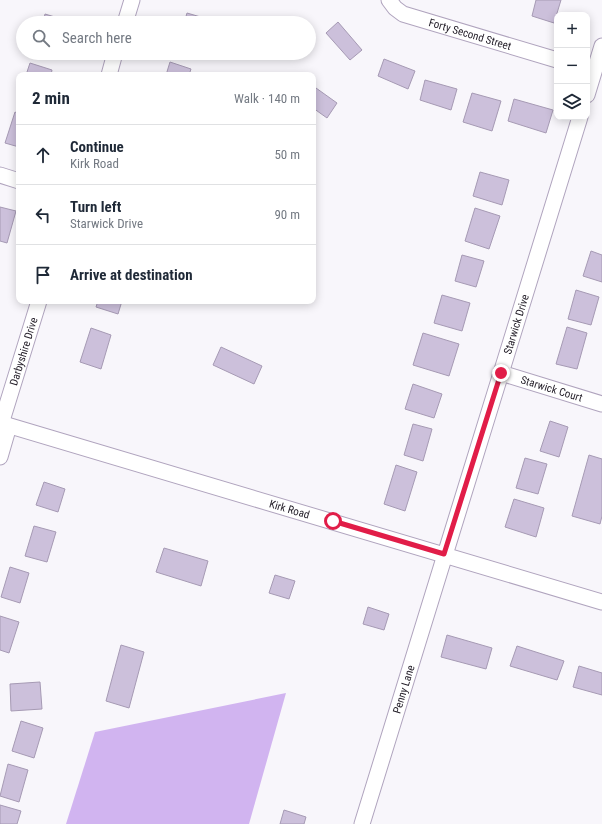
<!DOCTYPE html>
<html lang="en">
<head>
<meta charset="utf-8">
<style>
	:root { --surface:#fff; --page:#f6f6f7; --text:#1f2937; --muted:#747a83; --line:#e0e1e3 }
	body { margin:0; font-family:"Roboto Condensed",sans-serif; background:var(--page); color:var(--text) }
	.controls { position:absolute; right:12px; top:12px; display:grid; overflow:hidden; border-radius:8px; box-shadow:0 2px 10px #0003 }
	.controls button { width:36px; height:36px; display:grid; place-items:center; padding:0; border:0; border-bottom:1px solid var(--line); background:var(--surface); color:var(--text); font:20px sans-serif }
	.stop { position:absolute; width:12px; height:12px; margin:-9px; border:3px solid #e11d48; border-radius:50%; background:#fff }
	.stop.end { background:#e11d48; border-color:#fff; box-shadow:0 1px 4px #0008 }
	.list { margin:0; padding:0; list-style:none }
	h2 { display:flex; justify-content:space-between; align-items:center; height:52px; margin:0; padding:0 16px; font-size:17px }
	h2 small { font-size:13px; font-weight:400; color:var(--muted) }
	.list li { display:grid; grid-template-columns:26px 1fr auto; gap:12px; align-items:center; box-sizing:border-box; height:60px; padding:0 16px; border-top:1px solid var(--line) }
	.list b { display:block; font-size:15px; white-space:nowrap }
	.list p { margin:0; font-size:13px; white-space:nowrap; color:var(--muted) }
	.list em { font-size:13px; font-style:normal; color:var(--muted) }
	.icon { flex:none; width:22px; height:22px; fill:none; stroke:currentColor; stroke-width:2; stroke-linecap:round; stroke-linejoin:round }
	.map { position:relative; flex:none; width:602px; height:824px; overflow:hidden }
	.search { position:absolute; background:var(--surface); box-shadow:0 2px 10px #0003; left:16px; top:16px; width:300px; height:44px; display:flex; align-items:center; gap:10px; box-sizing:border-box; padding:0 14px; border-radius:22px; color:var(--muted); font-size:15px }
	.panel { position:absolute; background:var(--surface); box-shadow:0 2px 10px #0003; left:16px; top:72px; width:300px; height:232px; border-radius:8px }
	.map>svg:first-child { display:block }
	.forest { fill:#d1b4f0 }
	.building { fill:#ccc0db; stroke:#a69ab4 }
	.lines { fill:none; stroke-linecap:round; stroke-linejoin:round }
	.minor-casing { stroke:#b0a4be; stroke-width:17 }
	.minor { stroke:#fff; stroke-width:15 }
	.route { stroke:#e11d48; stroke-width:5 }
	.labels { text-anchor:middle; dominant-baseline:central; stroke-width:3.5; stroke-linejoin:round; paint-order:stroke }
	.street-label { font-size:11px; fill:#26212b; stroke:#fff }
</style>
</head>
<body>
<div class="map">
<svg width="602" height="824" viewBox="0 0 602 824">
	<rect width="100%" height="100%" fill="#f8f6fb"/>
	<polygon class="forest" points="286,693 249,824 66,824 95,732"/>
	<g class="building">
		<polygon points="536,0 561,0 554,23 532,16"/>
		<polygon points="187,13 204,18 203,23 184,23"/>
		<polygon points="45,14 68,21 67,23 43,23"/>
		<polygon points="338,22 362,50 350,60 326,33"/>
		<polygon points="384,59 415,71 408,89 378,76"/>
		<polygon points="170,62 191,69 189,75 166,75"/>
		<polygon points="30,63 52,70 51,75 26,75"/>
		<polygon points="425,80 457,89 451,110 420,100"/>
		<polygon points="316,88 337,103 327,118 313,108 313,93"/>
		<polygon points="472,93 501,101 492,131 463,122"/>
		<polygon points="514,99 553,110 546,133 508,121"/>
		<polygon points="15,112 19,114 19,147 5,143"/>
		<polygon points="480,172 509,180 502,205 473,196"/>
		<polygon points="0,207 16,211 7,243 0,241"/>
		<polygon points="475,208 500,216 489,249 465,241"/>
		<polygon points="591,251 602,255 602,282 583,276"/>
		<polygon points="462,255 484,261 476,287 455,281"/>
		<polygon points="576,290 599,297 591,325 568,319"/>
		<polygon points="442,295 470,303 462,331 434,323"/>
		<polygon points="98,301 122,301 118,314 96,307"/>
		<polygon points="567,327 587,333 577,369 556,364"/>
		<polygon points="91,328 111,335 101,369 80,362"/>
		<polygon points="423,333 459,344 449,376 413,365"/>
		<polygon points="221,347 262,366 254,384 213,365"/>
		<polygon points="413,384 442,394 434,418 405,409"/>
		<polygon points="550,421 568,427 559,457 540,451"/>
		<polygon points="413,424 432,429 423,461 404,455"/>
		<polygon points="589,455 602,459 602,516 600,524 572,516"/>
		<polygon points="525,458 547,464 538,494 516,488"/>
		<polygon points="396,465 417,472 405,511 384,504"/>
		<polygon points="44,482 65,489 58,512 36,505"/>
		<polygon points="514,499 544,508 536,537 505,527"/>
		<polygon points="34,526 56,532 47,562 25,556"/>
		<polygon points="164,548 208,561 201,586 156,572"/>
		<polygon points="10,567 29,573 20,603 1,597"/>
		<polygon points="275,575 295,581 289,599 269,593"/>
		<polygon points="368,607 389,614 384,630 363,624"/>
		<polygon points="0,616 19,622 9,653 0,650"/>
		<polygon points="447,635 492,648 486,669 441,657"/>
		<polygon points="121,645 144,652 129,708 106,701"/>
		<polygon points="517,646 564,661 557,680 510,666"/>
		<polygon points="579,666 602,673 602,695 573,687"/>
		<polygon points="40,682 42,709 11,711 10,684"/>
		<polygon points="21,721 43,728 34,758 12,751"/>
		<polygon points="8,764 28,770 19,802 0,796"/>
		<polygon points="0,805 21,811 17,824 0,824"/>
		<polygon points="284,810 306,817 304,824 280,824"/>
	</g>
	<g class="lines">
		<g class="minor-casing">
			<g id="minor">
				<path id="s1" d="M389,0L395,8L403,14L557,60"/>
				<polyline points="125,23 132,0"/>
				<polyline points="109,75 115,53"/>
				<polyline points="587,95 602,46"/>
				<polyline points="0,175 19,181"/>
				<path id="s2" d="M501,373L602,404"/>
				<path id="s3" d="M0,423L602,602"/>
				<path id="s4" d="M1,424L39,301"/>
				<polyline points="0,457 9,426"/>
				<path id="s5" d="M362,824L580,117"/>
			</g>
		</g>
		<use href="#minor" class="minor"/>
	</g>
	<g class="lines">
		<polyline class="route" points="333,521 444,554 501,373"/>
	</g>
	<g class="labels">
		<g class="street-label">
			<text stroke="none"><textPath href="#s1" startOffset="90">Forty Second Street</textPath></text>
			<text stroke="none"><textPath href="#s5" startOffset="523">Starwick Drive</textPath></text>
			<text stroke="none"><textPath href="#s4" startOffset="76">Darbyshire Drive</textPath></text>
			<text stroke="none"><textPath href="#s2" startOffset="53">Starwick Court</textPath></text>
			<text stroke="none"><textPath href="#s3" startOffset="302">Kirk Road</textPath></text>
			<text stroke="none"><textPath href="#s5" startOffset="141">Penny Lane</textPath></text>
		</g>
	</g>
</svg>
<div class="controls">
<button>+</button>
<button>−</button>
<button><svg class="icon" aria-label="layers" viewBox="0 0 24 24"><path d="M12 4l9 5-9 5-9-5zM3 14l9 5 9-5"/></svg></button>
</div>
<div class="stop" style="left:333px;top:521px"></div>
<div class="stop end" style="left:501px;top:373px"></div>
<div class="search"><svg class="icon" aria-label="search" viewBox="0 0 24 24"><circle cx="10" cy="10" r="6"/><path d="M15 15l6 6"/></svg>Search here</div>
<section class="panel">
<h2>2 min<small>Walk · 140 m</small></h2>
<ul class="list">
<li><svg class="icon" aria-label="ahead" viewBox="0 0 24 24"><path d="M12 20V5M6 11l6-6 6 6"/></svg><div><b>Continue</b><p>Kirk Road</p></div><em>50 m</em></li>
<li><svg class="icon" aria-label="left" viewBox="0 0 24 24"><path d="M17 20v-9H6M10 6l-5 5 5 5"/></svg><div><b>Turn left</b><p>Starwick Drive</p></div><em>90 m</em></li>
<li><svg class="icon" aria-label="arrive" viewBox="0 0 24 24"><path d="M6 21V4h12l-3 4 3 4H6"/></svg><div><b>Arrive at destination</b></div></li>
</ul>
</section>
</div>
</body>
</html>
